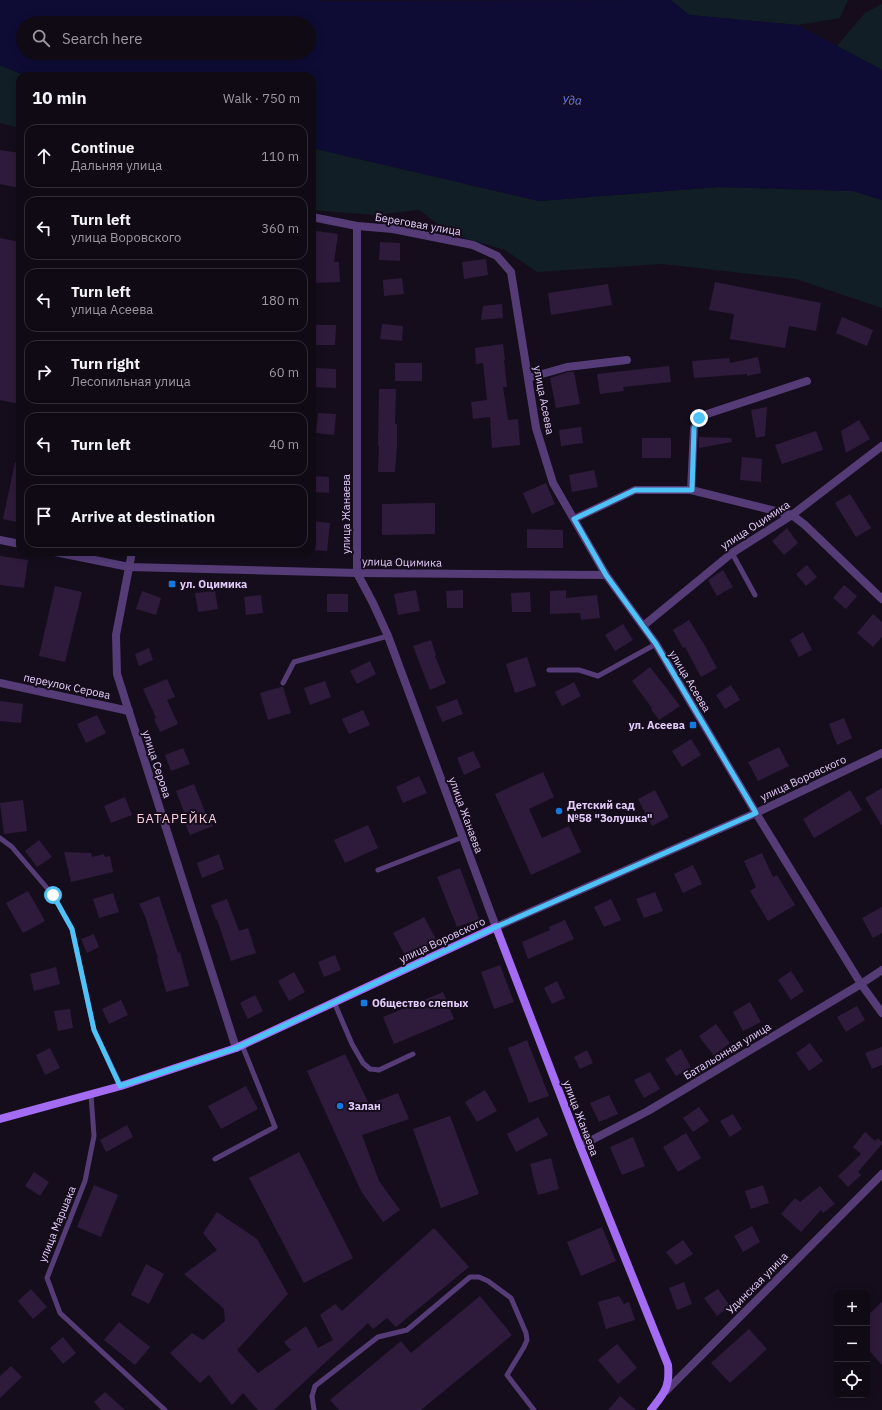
<!DOCTYPE html>
<html lang="en">
<head>
<meta charset="utf-8">
<style>
	:root { --surface:#100a15; --page:#19131e; --text:#f1f3f6; --muted:#9c9aa0; --line:#302b34 }
	body { margin:0; font-family:"IBM Plex Sans",sans-serif; background:var(--page); color:var(--text) }
	.controls { position:absolute; right:12px; bottom:12px; display:grid; overflow:hidden; border-radius:8px; box-shadow:0 2px 10px #0003 }
	.controls button { width:36px; height:36px; display:grid; place-items:center; padding:0; border:0; border-bottom:1px solid var(--line); background:var(--surface); color:var(--text); font:20px sans-serif }
	.stop { position:absolute; width:12px; height:12px; margin:-9px; border:3px solid #4fc3f7; border-radius:50%; background:#fff }
	.stop.end { background:#4fc3f7; border-color:#fff; box-shadow:0 1px 4px #0008 }
	.list { margin:0; padding:0; list-style:none }
	h2 { display:flex; justify-content:space-between; align-items:center; height:52px; margin:0; padding:0 16px; font-size:17px }
	h2 small { font-size:13px; font-weight:400; color:var(--muted) }
	.list li { display:grid; grid-template-columns:26px 1fr auto; gap:12px; align-items:center; box-sizing:border-box; height:64px; margin:0 8px 8px; padding:0 8px; border:1px solid var(--line); border-radius:12px }
	.list b { display:block; font-size:15px; white-space:nowrap }
	.list p { margin:0; font-size:13px; white-space:nowrap; color:var(--muted) }
	.list em { font-size:13px; font-style:normal; color:var(--muted) }
	.icon { flex:none; width:22px; height:22px; fill:none; stroke:currentColor; stroke-width:2; stroke-linecap:round; stroke-linejoin:round }
	.map { position:relative; flex:none; width:882px; height:1410px; overflow:hidden }
	.search { position:absolute; background:var(--surface); box-shadow:0 2px 10px #0003; left:16px; top:16px; width:300px; height:44px; display:flex; align-items:center; gap:10px; box-sizing:border-box; padding:0 14px; border-radius:22px; color:var(--muted); font-size:15px }
	.panel { position:absolute; background:var(--surface); box-shadow:0 2px 10px #0003; left:16px; top:72px; width:300px; height:484px; border-radius:12px }
	.map>svg:first-child { display:block }
	.green { fill:#111e25 }
	.water { fill:#0e0c35; fill-rule:evenodd }
	.building { fill:#2e1b3b }
	.lines { fill:none; stroke-linecap:round; stroke-linejoin:round }
	.lane { stroke:#553c77; stroke-width:5 }
	.street { stroke:#553c77; stroke-width:8 }
	.secondary { stroke:#a46cf2; stroke-width:8 }
	.route { stroke:#4fc3f7; stroke-width:5 }
	.poi-dot { fill:#147adf; stroke:#150d1c; stroke-width:1.5 }
	.labels { text-anchor:middle; dominant-baseline:central; stroke-width:4; stroke-linejoin:round; paint-order:stroke }
	.street-label { font-size:11px; fill:#e4ccfa; stroke:#150d1c }
	.poi-label { font-size:11px; font-weight:bold; fill:#e4ccfa; stroke:#150d1c; text-anchor:start }
	.water-label { font-size:12px; font-style:italic; fill:#6378f1; stroke:#150d1c }
	.quarter-label { font-size:13px; letter-spacing:1px; fill:#fbced9; stroke:#150d1c }
</style>
</head>
<body>
<div class="map">
<svg width="882" height="1410" viewBox="0 0 882 1410">
	<rect width="100%" height="100%" fill="#150d1c"/>
	<g class="green">
		<polygon points="671,0 848,0 840,18 798,25 689,15"/>
		<polygon points="882,4 882,70 837,46 865,13"/>
		<polygon points="0,65 26,76 20,76 20,128 0,123"/>
		<polygon points="312,148 539,201 718,187 853,191 882,200 882,308 796,279 662,264 537,272 505,250 451,234 419,210 374,215 312,210"/>
	</g>
	<path class="water" d="M0,0H320L323,1L671,0L689,15L798,25L882,70V200L853,191L718,187L539,201L312,148V76H26L0,65ZM23,23H309V53H23Z"/>
	<g class="building">
		<polygon points="0,150 20,153 20,188 0,184"/>
		<polygon points="316,231 338,234 334,262 339,262 340,282 313,283 312,262"/>
		<polygon points="0,238 20,242 20,404 0,400"/>
		<polygon points="380,242 400,243 400,261 379,260"/>
		<polygon points="486,259 488,275 464,279 462,262"/>
		<polygon points="402,278 404,294 384,296 383,280"/>
		<polygon points="715,282 821,303 816,331 789,326 785,348 730,339 734,314 709,310"/>
		<polygon points="608,284 612,305 551,315 548,293"/>
		<polygon points="502,304 503,318 481,320 483,306"/>
		<polygon points="842,317 873,330 867,346 836,333"/>
		<polygon points="382,324 403,326 402,341 380,339"/>
		<polygon points="314,325 336,325 335,345 313,345"/>
		<polygon points="503,344 505,360 504,360 507,387 503,387 508,420 518,419 520,445 492,448 490,417 473,419 471,402 487,400 483,363 476,364 475,348"/>
		<polygon points="758,357 761,373 747,376 747,374 694,378 692,361 729,358 730,363"/>
		<rect x="395" y="363" width="27" height="18"/>
		<polygon points="669,366 671,382 623,387 624,391 600,394 597,374"/>
		<polygon points="316,368 336,369 336,388 315,387"/>
		<polygon points="568,372 574,372 580,404 556,408 550,378"/>
		<polygon points="379,389 396,389 395,424 397,424 397,446 395,472 378,472 379,446 378,446"/>
		<polygon points="767,407 765,436 756,438 751,410"/>
		<polygon points="318,413 336,414 334,435 316,433"/>
		<polygon points="859,420 870,439 846,453 841,431"/>
		<polygon points="581,427 583,443 561,446 559,430"/>
		<polygon points="816,431 823,450 782,464 775,445"/>
		<polygon points="699,437 731,438 732,442 699,448"/>
		<rect x="642" y="438" width="29" height="20"/>
		<polygon points="742,457 762,459 761,482 740,480"/>
		<polygon points="15,462 20,463 20,523 3,519"/>
		<polygon points="594,470 598,487 572,492 569,475"/>
		<polygon points="312,476 329,477 329,493 312,492"/>
		<polygon points="546,483 555,504 532,514 523,493"/>
		<polygon points="850,494 871,528 856,537 835,503"/>
		<polygon points="435,503 435,534 382,535 382,504"/>
		<polygon points="312,521 330,523 327,551 312,550"/>
		<polygon points="787,528 798,543 784,555 772,541"/>
		<polygon points="527,529 563,530 563,548 527,548"/>
		<polygon points="0,556 28,560 24,588 0,585"/>
		<polygon points="807,565 817,577 806,586 796,574"/>
		<polygon points="723,570 733,587 717,596 708,580"/>
		<polygon points="844,585 857,596 846,609 833,598"/>
		<polygon points="55,586 82,592 65,662 39,656"/>
		<polygon points="416,590 420,611 398,615 394,594"/>
		<polygon points="463,590 463,608 447,608 446,591"/>
		<polygon points="566,590 566,598 597,595 600,618 581,620 580,613 550,614 550,591"/>
		<polygon points="142,591 161,598 156,615 136,609"/>
		<polygon points="215,591 218,609 198,612 195,593"/>
		<polygon points="530,592 531,612 512,612 511,593"/>
		<rect x="327" y="594" width="21" height="18"/>
		<polygon points="261,595 263,613 246,615 244,597"/>
		<polygon points="873,614 882,622 882,637 873,647 857,633"/>
		<polygon points="689,620 705,646 717,668 701,677 685,647 683,648 673,630"/>
		<polygon points="623,624 633,640 615,651 605,635"/>
		<polygon points="803,632 812,650 799,657 790,640"/>
		<polygon points="431,640 436,655 435,656 446,683 430,690 413,646"/>
		<polygon points="149,648 153,660 139,666 135,654"/>
		<polygon points="527,657 536,686 515,693 506,664"/>
		<polygon points="370,661 376,674 357,684 350,671"/>
		<polygon points="650,667 680,706 659,720 651,709 652,708 632,681"/>
		<polygon points="167,679 175,697 167,700 178,724 160,732 154,719 156,718 143,689"/>
		<polygon points="325,681 331,697 310,705 304,688"/>
		<polygon points="574,682 581,696 562,706 555,692"/>
		<polygon points="731,685 740,700 725,709 716,695"/>
		<polygon points="281,687 283,687 291,713 268,720 260,693"/>
		<polygon points="457,699 463,714 442,722 436,707"/>
		<polygon points="0,701 23,704 21,723 0,721"/>
		<polygon points="363,710 370,725 349,734 342,719"/>
		<polygon points="97,715 106,733 86,743 77,724"/>
		<polygon points="844,718 852,738 837,745 829,724"/>
		<polygon points="691,739 701,755 682,767 672,751"/>
		<polygon points="779,747 789,766 758,781 748,762"/>
		<polygon points="183,748 190,764 171,771 165,755"/>
		<polygon points="473,751 481,767 464,775 457,758"/>
		<polygon points="543,772 554,797 529,809 542,838 569,826 581,852 531,875 495,794"/>
		<polygon points="419,776 427,793 403,803 396,787"/>
		<polygon points="194,784 205,812 207,812 213,826 190,835 184,821 187,820 176,791"/>
		<polygon points="882,788 882,826 865,798"/>
		<polygon points="655,790 669,817 652,826 638,799"/>
		<polygon points="850,790 862,810 814,838 803,819"/>
		<polygon points="125,797 132,815 111,823 104,806"/>
		<polygon points="23,800 27,831 4,834 0,803"/>
		<polygon points="368,825 378,848 345,863 334,840"/>
		<polygon points="39,840 52,857 37,867 25,851"/>
		<polygon points="64,852 91,853 92,857 104,854 105,857 110,856 113,872 71,882"/>
		<polygon points="762,853 773,877 777,875 795,905 768,921 750,891 756,887 744,861"/>
		<polygon points="219,854 224,869 202,878 197,863"/>
		<polygon points="693,865 702,884 683,893 674,874"/>
		<polygon points="460,868 479,919 457,927 437,877"/>
		<polygon points="28,891 45,921 23,933 6,903"/>
		<polygon points="655,892 663,911 644,918 636,899"/>
		<polygon points="113,893 119,912 99,918 93,899"/>
		<polygon points="159,896 178,953 180,952 189,986 166,992 157,959 158,958 145,916 139,904"/>
		<polygon points="227,899 239,931 248,928 256,953 231,961 217,919 216,920 211,905"/>
		<polygon points="611,899 621,920 604,927 594,907"/>
		<polygon points="882,907 882,933 873,938 862,918"/>
		<polygon points="424,917 437,941 406,957 393,933"/>
		<polygon points="565,920 574,939 528,959 522,942 550,930 549,927"/>
		<polygon points="94,934 99,947 87,953 81,939"/>
		<polygon points="335,955 341,970 324,977 318,962"/>
		<polygon points="500,965 514,1002 494,1009 481,972"/>
		<polygon points="56,967 60,984 34,991 30,974"/>
		<polygon points="791,971 804,991 791,1000 778,980"/>
		<polygon points="294,972 305,992 289,1001 278,981"/>
		<polygon points="557,981 565,998 552,1004 544,988"/>
		<polygon points="443,992 454,1019 394,1044 383,1017"/>
		<polygon points="255,995 263,1011 248,1019 240,1003"/>
		<polygon points="121,1000 128,1015 109,1024 102,1009"/>
		<polygon points="750,1002 761,1022 743,1031 733,1012"/>
		<polygon points="857,1006 865,1020 846,1032 837,1017"/>
		<polygon points="70,1009 73,1028 58,1031 54,1011"/>
		<polygon points="716,1024 730,1043 714,1056 699,1036"/>
		<polygon points="527,1040 549,1096 529,1103 508,1048"/>
		<polygon points="810,1043 823,1061 809,1071 796,1053"/>
		<polygon points="882,1047 882,1065 872,1069 865,1053"/>
		<polygon points="50,1048 60,1068 45,1075 36,1055"/>
		<polygon points="681,1049 691,1067 676,1076 665,1059"/>
		<polygon points="587,1050 593,1063 580,1069 574,1057"/>
		<polygon points="345,1054 369,1104 398,1093 409,1119 362,1135 379,1181 400,1210 383,1222 361,1191 307,1071"/>
		<polygon points="650,1072 660,1089 644,1098 634,1080"/>
		<polygon points="246,1086 258,1109 221,1129 208,1106"/>
		<polygon points="485,1090 497,1111 477,1122 465,1102"/>
		<polygon points="609,1095 618,1114 599,1122 590,1103"/>
		<polygon points="699,1107 709,1121 693,1132 683,1118"/>
		<polygon points="733,1114 742,1129 730,1137 720,1121"/>
		<polygon points="450,1116 479,1194 441,1208 413,1129"/>
		<polygon points="538,1117 548,1135 516,1152 507,1134"/>
		<polygon points="127,1125 133,1137 106,1152 100,1140"/>
		<polygon points="865,1132 875,1141 878,1138 882,1142 882,1144 858,1172 861,1175 848,1187 838,1176 861,1154 853,1147"/>
		<polygon points="686,1133 701,1158 678,1172 663,1147"/>
		<polygon points="633,1137 645,1166 622,1175 610,1147"/>
		<polygon points="299,1152 353,1258 304,1283 249,1178"/>
		<polygon points="551,1158 559,1189 538,1195 530,1164"/>
		<polygon points="34,1172 49,1182 40,1196 25,1186"/>
		<polygon points="94,1185 118,1195 101,1237 77,1227"/>
		<polygon points="763,1185 769,1203 751,1209 745,1191"/>
		<polygon points="820,1186 835,1204 823,1213 821,1210 801,1232 781,1214 795,1198 800,1202"/>
		<polygon points="217,1212 257,1239 288,1294 237,1350 258,1373 291,1350 284,1342 306,1326 318,1348 333,1340 320,1315 335,1304 342,1311 434,1228 469,1267 396,1327 387,1318 373,1329 368,1323 274,1410 258,1410 243,1393 232,1405 209,1375 200,1383 170,1353 192,1333 203,1340 225,1321 224,1309 184,1274 217,1250 203,1233"/>
		<polygon points="752,1226 760,1242 743,1252 734,1236"/>
		<polygon points="602,1227 616,1261 581,1276 567,1242"/>
		<polygon points="683,1240 693,1254 676,1265 666,1252"/>
		<polygon points="146,1264 164,1274 149,1304 131,1295"/>
		<polygon points="684,1282 692,1304 677,1310 669,1288"/>
		<polygon points="31,1289 47,1307 33,1319 18,1301"/>
		<polygon points="718,1289 730,1306 717,1316 704,1298"/>
		<polygon points="480,1296 512,1335 421,1410 339,1410 330,1400 401,1341 411,1353"/>
		<polygon points="619,1296 624,1304 629,1302 635,1320 606,1329 598,1302"/>
		<polygon points="882,1302 882,1365 867,1348 867,1316"/>
		<polygon points="119,1322 150,1347 135,1365 104,1340"/>
		<polygon points="749,1329 767,1349 730,1383 711,1363"/>
		<polygon points="63,1337 76,1353 63,1364 50,1348"/>
		<polygon points="617,1344 637,1368 618,1384 598,1360"/>
		<polygon points="11,1366 22,1377 0,1398 0,1376"/>
		<polygon points="105,1392 125,1410 101,1410 94,1402"/>
		<polygon points="620,1396 636,1410 608,1410"/>
	</g>
	<g class="lines">
		<g class="lane">
			<polyline points="732,553 755,595"/>
			<polyline points="549,670 579,670 598,676 656,644"/>
			<polyline points="283,683 294,662 388,636"/>
			<polyline points="0,838 12,847 53,895 72,929 94,1030 121,1086"/>
			<polyline points="378,870 463,837"/>
			<polyline points="334,1002 352,1044 363,1063 370,1069 379,1070 413,1054"/>
			<polyline points="91,1095 94,1136 85,1181 47,1278 60,1313 165,1410"/>
			<polyline points="215,1159 275,1127 242,1045"/>
			<polyline points="314,1410 312,1396 315,1386 378,1337 407,1330 470,1277 479,1277 488,1281 511,1298 526,1333 527,1340 524,1347 507,1375 534,1410"/>
		</g>
		<g class="street">
			<polyline points="312,217 357,226 393,229 473,245 497,256 511,272 536,428 553,483 606,575 656,644 756,813 861,984 882,1013"/>
			<polyline points="357,226 357,573 373,603 388,636 496,927 756,813 882,753"/>
			<polyline points="528,378 567,367 627,360"/>
			<polyline points="691,490 694,428 699,418 707,414 807,381"/>
			<polyline points="574,519 635,490 691,490 792,515 805,525 882,599"/>
			<polyline points="0,540 20,544"/>
			<polyline points="55,552 129,567 357,573 606,575"/>
			<polyline points="132,552 116,635 117,674 236,1048"/>
			<polyline points="643,626 732,553 792,515 882,446"/>
			<polyline points="0,683 129,711"/>
			<polyline points="580,1146 648,1111 861,984 882,970"/>
			<polyline points="666,1391 882,1174"/>
		</g>
		<path class="secondary" d="M0,1119L121,1086L236,1048L496,927L580,1146L668,1365C670,1388 664,1393 651,1410"/>
	</g>
	<g class="lines">
		<polyline class="route" points="53,895 72,929 94,1030 120,1086 236,1048 496,927 756,813 656,644 606,575 574,519 635,490 692,490 694,428 699,418"/>
	</g>
	<g class="poi-dot">
		<rect x="168" y="580" width="8" height="8" rx="2"/>
		<rect x="689" y="721" width="8" height="8" rx="2"/>
		<circle cx="559" cy="811" r="4"/>
		<rect x="360" y="999" width="8" height="8" rx="2"/>
		<circle cx="340" cy="1106" r="4"/>
	</g>
	<g class="labels">
		<g class="street-label">
			<text transform="translate(418 224) rotate(10)">Береговая улица</text>
			<text transform="translate(544 400) rotate(79)">улица Асеева</text>
			<text transform="translate(346 514) rotate(-90)">улица Жанаева</text>
			<text transform="translate(755 525) rotate(-33)">улица Оцимика</text>
			<text transform="translate(402 562) rotate(1)">улица Оцимика</text>
			<text transform="translate(690 681) rotate(59)">улица Асеева</text>
			<text transform="translate(67 686) rotate(12)">переулок Серова</text>
			<text transform="translate(157 764) rotate(72)">улица Серова</text>
			<text transform="translate(803 778) rotate(-25)">улица Воровского</text>
			<text transform="translate(466 815) rotate(70)">улица Жанаева</text>
			<text transform="translate(442 940) rotate(-25)">улица Воровского</text>
			<text transform="translate(727 1051) rotate(-31)">Батальонная улица</text>
			<text transform="translate(581 1118) rotate(69)">улица Жанаева</text>
			<text transform="translate(57 1224) rotate(-68)">улица Маршака</text>
			<text transform="translate(757 1283) rotate(-45)">Удинская улица</text>
		</g>
		<g class="poi-label">
			<text x="180" y="584">ул. Оцимика</text>
			<text x="685" y="725" text-anchor="end">ул. Асеева</text>
			<text x="567" y="805">Детский сад<tspan x="567" dy="13">№58 "Золушка"</tspan></text>
			<text x="372" y="1003">Общество слепых</text>
			<text x="348" y="1106">Залан</text>
		</g>
		<g class="water-label">
			<text transform="translate(572 100) rotate(1)">Уда</text>
		</g>
		<g class="quarter-label">
			<text x="177" y="818">БАТАРЕЙКА</text>
		</g>
	</g>
</svg>
<div class="controls">
<button>+</button>
<button>−</button>
<button><svg class="icon" aria-label="locate" viewBox="0 0 24 24"><circle cx="12" cy="12" r="6"/><path d="M12 2v4M12 18v4M2 12h4M18 12h4"/></svg></button>
</div>
<div class="stop" style="left:53px;top:895px"></div>
<div class="stop end" style="left:699px;top:418px"></div>
<div class="search"><svg class="icon" aria-label="search" viewBox="0 0 24 24"><circle cx="10" cy="10" r="6"/><path d="M15 15l6 6"/></svg>Search here</div>
<section class="panel">
<h2>10 min<small>Walk · 750 m</small></h2>
<ul class="list">
<li><svg class="icon" aria-label="ahead" viewBox="0 0 24 24"><path d="M12 20V5M6 11l6-6 6 6"/></svg><div><b>Continue</b><p>Дальняя улица</p></div><em>110 m</em></li>
<li><svg class="icon" aria-label="left" viewBox="0 0 24 24"><path d="M17 20v-9H6M10 6l-5 5 5 5"/></svg><div><b>Turn left</b><p>улица Воровского</p></div><em>360 m</em></li>
<li><svg class="icon" aria-label="left" viewBox="0 0 24 24"><path d="M17 20v-9H6M10 6l-5 5 5 5"/></svg><div><b>Turn left</b><p>улица Асеева</p></div><em>180 m</em></li>
<li><svg class="icon" aria-label="right" viewBox="0 0 24 24"><path d="M7 20v-9h11M14 6l5 5-5 5"/></svg><div><b>Turn right</b><p>Лесопильная улица</p></div><em>60 m</em></li>
<li><svg class="icon" aria-label="left" viewBox="0 0 24 24"><path d="M17 20v-9H6M10 6l-5 5 5 5"/></svg><div><b>Turn left</b></div><em>40 m</em></li>
<li><svg class="icon" aria-label="arrive" viewBox="0 0 24 24"><path d="M6 21V4h12l-3 4 3 4H6"/></svg><div><b>Arrive at destination</b></div></li>
</ul>
</section>
</div>
</body>
</html>
